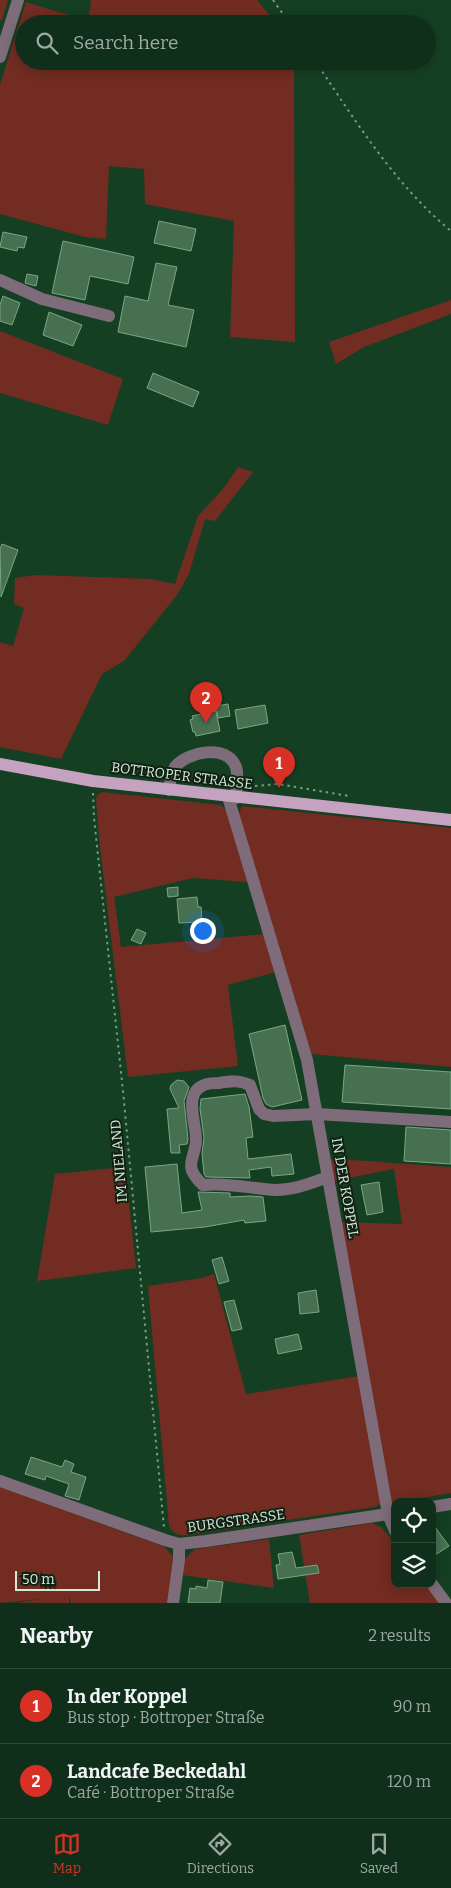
<!DOCTYPE html>
<html lang="en">
<head>
<meta charset="utf-8">
<style>
	:root { --surface:#102f1a; --page:#1e3b27; --text:#f1f3f6; --muted:#9ca9a2; --line:#304a39; --accent:#d93025 }
	body { margin:0; font-family:Bitter,serif; background:var(--page); color:var(--text) }
	.controls { position:absolute; right:15px; bottom:15px; display:grid; overflow:hidden; border-radius:10px; box-shadow:0 2px 12px #0003 }
	.controls button { width:45px; height:45px; display:grid; place-items:center; padding:0; border:0; border-bottom:1px solid var(--line); background:var(--surface); color:var(--text); font:25px sans-serif }
	.scale { position:absolute; left:15px; bottom:12px; width:85px; box-sizing:border-box; padding-left:5px; border:2px solid #d4ead8; border-top:0; font-size:14px; line-height:18px; white-space:nowrap; color:#d4ead8; -webkit-text-stroke:4px #102114; paint-order:stroke }
	.you { position:absolute; left:202px; top:930px; width:18px; height:18px; margin:-12px; border:4px solid #fff; border-radius:50%; background:#1a73e8; box-shadow:0 0 0 8px #1a73e833 }
	.badge { display:grid; place-items:center; width:32px; height:32px; border-radius:50%; background:var(--accent); color:#fff; font-size:16px; font-weight:700 }
	.pin { position:absolute; translate:-50% -41px; filter:drop-shadow(0 1px 2px #0008) }
	.pin::after { content:''; position:absolute; top:26px; width:18px; height:15px; background:inherit; clip-path:polygon(0 0,100% 0,50% 100%) }
	.list { margin:0; padding:0; list-style:none }
	h2 { display:flex; justify-content:space-between; align-items:center; height:65px; margin:0; padding:0 20px; font-size:21px }
	h2 small { font-size:16px; font-weight:400; color:var(--muted) }
	.list li { display:grid; grid-template-columns:32px 1fr auto; gap:15px; align-items:center; box-sizing:border-box; height:75px; padding:0 20px; border-top:1px solid var(--line) }
	.list b { display:block; font-size:19px; white-space:nowrap }
	.list p { margin:0; font-size:16px; white-space:nowrap; color:var(--muted) }
	.list em { font-size:16px; font-style:normal; color:var(--muted) }
	.icon { flex:none; width:28px; height:28px; fill:none; stroke:currentColor; stroke-width:2; stroke-linecap:round; stroke-linejoin:round }
	.map { position:relative; flex:none; width:451px; height:1603px; overflow:hidden }
	.search { position:absolute; background:var(--surface); box-shadow:0 2px 12px #0003; left:15px; right:15px; top:15px; height:55px; display:flex; align-items:center; gap:12px; box-sizing:border-box; padding:0 18px; border-radius:28px; color:var(--muted); font-size:19px }
	.sheet { height:215px; background:var(--surface) }
	nav { display:flex; justify-content:space-around; align-items:center; box-sizing:border-box; height:70px; border-top:1px solid var(--line); background:var(--surface); font-size:14px; color:var(--muted) }
	nav a { display:grid; justify-items:center; gap:2px }
	nav .on { color:var(--accent) }
	.map>svg:first-child { display:block }
	.green { fill:#722c21 }
	.building { fill:#477051; stroke:#7aa684 }
	.lines { fill:none; stroke-linecap:round; stroke-linejoin:round }
	.path { stroke:#799982; stroke-width:2; stroke-dasharray:2.5 4; stroke-linecap:butt }
	.minor { stroke:#7e6c7b; stroke-width:12 }
	.major { stroke:#c5a2c0; stroke-width:12 }
	.labels { text-anchor:middle; dominant-baseline:central; stroke-width:4; stroke-linejoin:round; paint-order:stroke }
	.street-label { font-size:14px; fill:#d4ead8; stroke:#102114 }
</style>
</head>
<body>
<div class="map">
<svg width="451" height="1603" viewBox="0 0 451 1603">
	<rect width="100%" height="100%" fill="#153f22"/>
	<g class="green">
		<polygon points="0,0 8,0 2,21 0,20"/>
		<polygon points="91,0 257,0 277,24 24,24 24,61 294,61 295,342 230,337 234,221 145,204 144,169 109,166 106,239 85,237 0,214 0,85 26,2 88,21"/>
		<polygon points="451,300 451,314 364,347 336,364 329,342"/>
		<polygon points="0,331 123,379 108,425 0,393"/>
		<polygon points="238,467 253,472 215,521 205,519 189,574 177,595 124,661 102,674 61,759 0,747 0,642 13,646 24,608 14,604 15,578 36,575 151,579 175,584 198,516 223,489"/>
		<polygon points="102,792 221,805 228,812 248,882 193,878 114,897 121,947 264,934 276,972 228,985 238,1066 128,1077 100,847 96,800 97,795"/>
		<polygon points="242,806 451,828 451,1067 311,1054 238,815"/>
		<path d="M329,1159C370,1160 410,1165 451,1167V1493L392,1503L341,1222L402,1224L394,1169L333,1181Z"/>
		<polygon points="125,1167 136,1268 37,1281 55,1174"/>
		<path d="M214,1274L246,1394L359,1376L381,1500L380,1504L375,1507L186,1535C177,1535 174,1534 169,1526L148,1286L202,1278Z"/>
		<polygon points="0,1487 165,1547 173,1557 174,1564 169,1603 71,1603 69,1596 69,1603 17,1603 40,1599 0,1603"/>
		<polygon points="372,1523 381,1527 395,1543 395,1584 425,1584 439,1603 310,1603 299,1535"/>
		<polygon points="269,1539 274,1588 182,1575 185,1559 195,1549"/>
	</g>
	<g class="building">
		<polygon points="159,221 196,229 191,251 154,243"/>
		<polygon points="3,232 27,237 24,248 18,247 17,251 0,247"/>
		<polygon points="63,241 134,257 128,284 90,276 85,300 52,293"/>
		<polygon points="156,263 177,267 168,305 194,310 186,347 118,332 125,296 148,301"/>
		<polygon points="27,274 38,276 36,286 25,283"/>
		<polygon points="3,296 20,303 12,325 0,321 0,305"/>
		<polygon points="49,312 82,325 73,346 43,335"/>
		<polygon points="153,373 199,392 193,407 147,388"/>
		<polygon points="2,544 18,550 1,597 0,549"/>
		<polygon points="228,704 230,716 218,718 216,706"/>
		<polygon points="265,705 268,723 238,729 235,710"/>
		<polygon points="216,711 220,731 196,736 195,732 193,732 190,720 193,719 192,716"/>
		<polygon points="178,887 178,896 168,897 167,888"/>
		<polygon points="197,897 198,907 201,907 202,922 179,923 177,899"/>
		<polygon points="213,923 214,933 202,934 201,924"/>
		<polygon points="137,929 146,933 141,944 131,940"/>
		<polygon points="285,1025 302,1100 272,1107 266,1104 263,1098 249,1034"/>
		<polygon points="345,1065 451,1072 451,1109 342,1102"/>
		<polygon points="177,1080 184,1081 189,1087 184,1101 188,1139 187,1144 179,1145 180,1153 171,1153 167,1109 179,1108 170,1089 171,1085"/>
		<polygon points="245,1094 249,1107 253,1137 246,1138 248,1159 291,1154 294,1174 272,1176 271,1167 249,1170 250,1178 206,1177 204,1174 202,1153 204,1138 200,1109 201,1099"/>
		<polygon points="406,1127 451,1130 451,1164 404,1161"/>
		<polygon points="177,1164 182,1213 202,1210 198,1192 230,1193 230,1197 250,1196 263,1197 266,1221 245,1223 244,1220 205,1227 151,1232 145,1167"/>
		<polygon points="379,1182 383,1212 367,1215 361,1185"/>
		<polygon points="222,1257 229,1281 219,1284 212,1260"/>
		<polygon points="316,1290 319,1312 300,1314 298,1293"/>
		<polygon points="234,1300 242,1329 232,1331 224,1302"/>
		<polygon points="298,1334 302,1349 278,1354 275,1339"/>
		<polygon points="31,1457 62,1467 65,1460 74,1464 71,1472 86,1477 79,1500 65,1496 69,1484 46,1476 45,1480 25,1474"/>
		<polygon points="432,1523 449,1546 432,1557"/>
		<polygon points="292,1552 296,1568 317,1565 319,1573 278,1579 276,1565 280,1564 278,1554"/>
		<polygon points="208,1580 223,1582 220,1603 188,1603 190,1588 196,1589 196,1586 207,1588"/>
	</g>
	<g class="lines">
		<g class="path">
			<polyline points="273,0 290,24"/>
			<path d="M315,61C356,121 394,184 451,231"/>
			<polyline points="255,786 278,784 349,796"/>
			<polyline points="93,793 94,818 123,1091 164,1528"/>
		</g>
		<g class="minor">
			<polyline points="0,57 18,0"/>
			<polyline points="0,280 42,299 109,316"/>
			<path d="M169,790C170,783 171,773 175,767C187,752 227,743 236,767C239,776 236,788 236,798"/>
			<polyline points="228,797 307,1060 388,1514 395,1531"/>
			<path d="M328,1177C311,1183 295,1190 276,1190C251,1189 228,1182 203,1185C181,1165 196,1159 196,1139C196,1123 183,1093 204,1085C208,1083 215,1083 219,1083C231,1081 239,1080 250,1085L259,1109L264,1114L273,1116L317,1114L451,1122"/>
			<polyline points="0,1481 165,1540 179,1544 206,1541 395,1513"/>
			<polyline points="432,1507 451,1504"/>
			<polyline points="432,1584 446,1603"/>
			<polyline points="173,1603 179,1560 179,1544"/>
		</g>
		<polyline class="major" points="0,764 93,781 451,820"/>
	</g>
	<g class="labels">
		<g class="street-label">
			<text transform="translate(182 776) rotate(7)">BOTTROPER STRASSE</text>
			<text transform="translate(119 1161) rotate(-95)">IM NIELAND</text>
			<text transform="translate(345 1188) rotate(80)">IN DER KOPPEL</text>
			<text transform="translate(236 1521) rotate(-8)">BURGSTRASSE</text>
		</g>
	</g>
</svg>
<div class="controls">
<button><svg class="icon" aria-label="locate" viewBox="0 0 24 24"><circle cx="12" cy="12" r="6"/><path d="M12 2v4M12 18v4M2 12h4M18 12h4"/></svg></button>
<button><svg class="icon" aria-label="layers" viewBox="0 0 24 24"><path d="M12 4l9 5-9 5-9-5zM3 14l9 5 9-5"/></svg></button>
</div>
<div class="scale">50 m</div>
<div class="you"></div>
<div class="pin badge" style="left:279px;top:788px">1</div>
<div class="pin badge" style="left:206px;top:723px">2</div>
<div class="search"><svg class="icon" aria-label="search" viewBox="0 0 24 24"><circle cx="10" cy="10" r="6"/><path d="M15 15l6 6"/></svg>Search here</div>
</div>
<section class="sheet">
<h2>Nearby<small>2 results</small></h2>
<ul class="list">
<li><span class="badge">1</span><div><b>In der Koppel</b><p>Bus stop · Bottroper Straße</p></div><em>90 m</em></li>
<li><span class="badge">2</span><div><b>Landcafe Beckedahl</b><p>Café · Bottroper Straße</p></div><em>120 m</em></li>
</ul>
</section>
<nav>
<a class="on"><svg class="icon" aria-label="map" viewBox="0 0 24 24"><path d="M3 6l6-2 6 2 6-2v14l-6 2-6-2-6 2zM9 4v14M15 6v14"/></svg>Map</a>
<a><svg class="icon" aria-label="directions" viewBox="0 0 24 24"><path d="M12 3l9 9-9 9-9-9zM9 14v-3h6M13 9l2 2-2 2"/></svg>Directions</a>
<a><svg class="icon" aria-label="saved" viewBox="0 0 24 24"><path d="M7 4h10v16l-5-4-5 4z"/></svg>Saved</a>
</nav>
</body>
</html>
